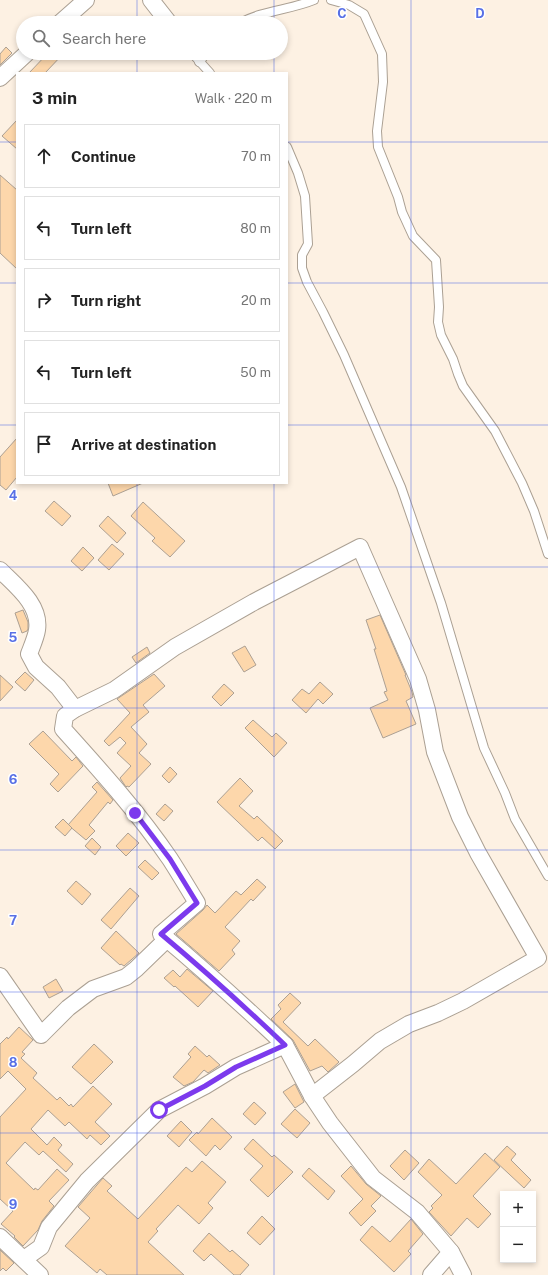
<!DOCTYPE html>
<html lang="en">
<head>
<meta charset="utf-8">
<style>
	:root { --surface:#fff; --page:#f2f2f2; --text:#222; --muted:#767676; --line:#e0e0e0 }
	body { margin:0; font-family:"Public Sans",sans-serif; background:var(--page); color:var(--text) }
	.controls { position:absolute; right:12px; bottom:12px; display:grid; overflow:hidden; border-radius:0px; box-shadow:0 2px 6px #0003 }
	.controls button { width:36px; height:36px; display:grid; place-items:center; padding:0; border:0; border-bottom:1px solid var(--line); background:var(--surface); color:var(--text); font:20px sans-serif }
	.stop { position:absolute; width:12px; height:12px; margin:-9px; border:3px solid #7c3aed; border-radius:50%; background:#fff }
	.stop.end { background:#7c3aed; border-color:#fff; box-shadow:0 1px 4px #0008 }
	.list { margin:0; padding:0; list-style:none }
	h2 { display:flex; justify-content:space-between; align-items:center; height:52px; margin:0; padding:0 16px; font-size:17px }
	h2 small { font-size:13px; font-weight:400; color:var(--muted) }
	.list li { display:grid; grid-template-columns:26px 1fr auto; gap:12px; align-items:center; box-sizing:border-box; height:64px; margin:0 8px 8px; padding:0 8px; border:1px solid var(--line); border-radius:0px }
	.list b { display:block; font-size:15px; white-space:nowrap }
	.list em { font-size:13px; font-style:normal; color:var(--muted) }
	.icon { flex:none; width:22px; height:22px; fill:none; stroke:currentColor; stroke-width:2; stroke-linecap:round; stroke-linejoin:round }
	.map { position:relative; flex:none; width:548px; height:1275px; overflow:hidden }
	.search { position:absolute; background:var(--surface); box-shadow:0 2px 6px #0003; left:16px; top:16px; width:272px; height:44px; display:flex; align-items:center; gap:10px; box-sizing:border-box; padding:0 14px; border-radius:22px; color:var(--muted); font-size:15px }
	.panel { position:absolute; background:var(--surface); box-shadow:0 2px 6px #0003; left:16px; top:72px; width:272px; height:412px; border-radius:0px }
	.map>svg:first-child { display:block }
	.building { fill:#fdd7ab; stroke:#aca093 }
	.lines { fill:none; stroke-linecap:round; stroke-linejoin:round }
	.service-casing { stroke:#aba093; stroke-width:10 }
	.minor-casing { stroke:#aba093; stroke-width:18 }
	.service { stroke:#fff; stroke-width:8 }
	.minor { stroke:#fff; stroke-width:16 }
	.route { stroke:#7c3aed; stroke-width:5 }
	.grid { fill:none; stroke:#5870e6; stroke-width:1; stroke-opacity:0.55 }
	.grid-label { font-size:13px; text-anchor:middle; font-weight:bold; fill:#5870e6; stroke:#fff; stroke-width:3; stroke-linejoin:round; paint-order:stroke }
</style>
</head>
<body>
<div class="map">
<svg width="548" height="1275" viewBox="0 0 548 1275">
	<rect width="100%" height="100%" fill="#fdf1e3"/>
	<g class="building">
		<polygon points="6,47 12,53 0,65 0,54"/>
		<polygon points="48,53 64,53 45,73 29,73"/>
		<polygon points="17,120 17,149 2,136"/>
		<polygon points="0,175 17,190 17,269 0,253"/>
		<polygon points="17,438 17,477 6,490 0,485 0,457"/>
		<polygon points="108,483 143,483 113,496"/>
		<polygon points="54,501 71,516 62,526 45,511"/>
		<polygon points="143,502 185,541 170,557 152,541 155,538 131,516"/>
		<polygon points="108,516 126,533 117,543 99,526"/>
		<polygon points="112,544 124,554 109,570 98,560"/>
		<polygon points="83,547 94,558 82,571 71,561"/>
		<polygon points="23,610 28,622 28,629 27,631 22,633 15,613"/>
		<polygon points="380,615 406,675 405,675 412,692 413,697 406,701 416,724 383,738 370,708 388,700 384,692 387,691 374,649 376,649 366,620"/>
		<polygon points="245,646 256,665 244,672 232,653"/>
		<polygon points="147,647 150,653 136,663 132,657"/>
		<polygon points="25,672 34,680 25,691 15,682"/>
		<polygon points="154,674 165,686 143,705 149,712 131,727 147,744 139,753 151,764 129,787 127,786 126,787 120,778 131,766 117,753 126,743 120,737 109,746 104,741 130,713 117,699"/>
		<polygon points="0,675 13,687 0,701"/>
		<polygon points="320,682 333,694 323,704 318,699 306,713 292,700 302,689 309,694"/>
		<polygon points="224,684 234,693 221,706 212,697"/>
		<polygon points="253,720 272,737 276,733 287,743 274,757 245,728"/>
		<polygon points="43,731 72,761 76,757 83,766 58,792 50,784 59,774 29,744"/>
		<polygon points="170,767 177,774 169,783 162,776"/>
		<polygon points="240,778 253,791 239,806 254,819 257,816 283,841 275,849 262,837 258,841 217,802"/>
		<polygon points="97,782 113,800 110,804 108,802 89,825 95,831 86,840 68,825 97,792 92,787"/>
		<polygon points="165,804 173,811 164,821 156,814"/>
		<polygon points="63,819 72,828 65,836 55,827"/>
		<polygon points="128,833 139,843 126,856 116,846"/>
		<polygon points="92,838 101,847 95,855 85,846"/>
		<polygon points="145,860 159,873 152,880 138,867"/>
		<polygon points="257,879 266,887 253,901 251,899 225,927 240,941 232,950 235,954 219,971 176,934 203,910 207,905 215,913 236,891 241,895"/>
		<polygon points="76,881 91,894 82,905 67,891"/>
		<polygon points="130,888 139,896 111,929 101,920"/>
		<polygon points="116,931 139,953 124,966 121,964 120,965 101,948"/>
		<polygon points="187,969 213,991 198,1007 175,986 174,987 164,978 173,970 180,977"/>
		<polygon points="56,979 63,991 49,998 43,987"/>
		<polygon points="290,993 301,1003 283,1022 308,1046 315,1039 339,1062 328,1072 322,1066 310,1071 293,1040 271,1019 281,1009 278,1005"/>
		<polygon points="19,1027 33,1040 22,1052 25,1054 21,1058 37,1073 33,1078 57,1100 60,1097 69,1106 71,1104 73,1107 93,1086 112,1104 95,1122 110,1136 101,1145 90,1135 87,1139 69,1122 65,1126 48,1110 31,1129 47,1145 54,1137 62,1145 58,1150 73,1164 66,1172 43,1151 39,1155 25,1142 6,1163 34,1190 35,1188 38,1190 57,1169 69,1180 49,1201 54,1206 42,1221 38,1230 23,1246 14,1237 15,1236 1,1224 13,1211 0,1199 0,1117 26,1089 8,1071 0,1079 0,1044 7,1037 8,1039"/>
		<polygon points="94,1044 113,1062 91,1084 72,1067"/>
		<polygon points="195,1046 207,1057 209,1055 220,1065 208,1073 204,1070 193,1082 184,1086 173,1077 191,1057 188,1054"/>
		<polygon points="295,1084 304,1102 295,1108 283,1092"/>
		<polygon points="254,1102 266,1113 255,1125 243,1114"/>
		<polygon points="295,1109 310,1123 297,1138 281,1124"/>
		<polygon points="212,1118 232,1137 220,1150 215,1145 206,1156 189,1140 197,1132 198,1134"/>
		<polygon points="181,1121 192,1132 179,1147 167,1136"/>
		<polygon points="253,1139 272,1157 274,1155 293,1172 268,1197 250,1180 263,1166 244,1149"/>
		<polygon points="507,1146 516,1154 511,1160 531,1180 524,1188 494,1160"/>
		<polygon points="405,1150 419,1163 404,1180 390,1166"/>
		<polygon points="485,1153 500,1167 473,1196 491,1214 478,1228 467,1218 451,1236 429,1212 433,1208 431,1206 442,1195 418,1172 429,1159 456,1184"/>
		<polygon points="202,1161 226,1182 208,1203 213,1208 199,1224 178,1205 156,1229 158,1231 148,1242 184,1275 107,1275 100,1269 97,1273 65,1246 90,1218 78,1207 103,1178 112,1186 107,1191 138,1219 186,1167 192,1172"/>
		<polygon points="351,1166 366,1184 381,1196 371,1206 376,1211 361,1226 349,1213 363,1199 341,1176"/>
		<polygon points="309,1168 335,1191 328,1200 302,1176"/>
		<polygon points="262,1216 275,1229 260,1245 247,1233"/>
		<polygon points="411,1219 423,1234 408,1251 411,1254 394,1272 360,1240 372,1226 390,1242"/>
		<polygon points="209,1233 230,1252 232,1250 249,1265 240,1275 234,1275 211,1254 204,1261 193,1251"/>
		<polygon points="0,1250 14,1263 6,1271 3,1268 0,1271"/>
	</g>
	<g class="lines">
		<g class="service-casing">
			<g id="service">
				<polyline points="331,0 349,5 364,14 382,54 383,82 377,131 378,147 398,197 402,212 413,236 436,260 439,307 438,322 441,335 453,359 458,374 463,386 495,431 522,483 534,511 548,554"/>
				<path d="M240,23C264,10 290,10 314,0"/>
				<polyline points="192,53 210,73"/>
				<polyline points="199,62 207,53"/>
				<polyline points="287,147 298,173 305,196 308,244 302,255 302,268 307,282 323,312 344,355 401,487 441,603 484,748 505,793 515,819 548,876"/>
			</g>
		</g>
		<g class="minor-casing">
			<g id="minor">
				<polyline points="151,0 169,23"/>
				<polyline points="60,23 86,0"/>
				<polyline points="0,78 27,53"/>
				<path d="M0,570C16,586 41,605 37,630C36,637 32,646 29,654L36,667L58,687L75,709"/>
				<polyline points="0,976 41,1035 68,1008 93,989 126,977 136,969 167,939"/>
				<path d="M285,1045C245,1007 204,970 161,934L197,903C188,888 179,873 170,859C138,812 100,770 63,729L65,716L75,709L114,690L175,647L254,602L360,547L418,679L427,710L435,752L460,817L478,853L538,958L463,1001L438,1013L409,1024L380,1041L353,1064L312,1096"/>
				<polyline points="0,1237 40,1275"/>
				<polyline points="451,1252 463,1275"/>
				<polyline points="24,1259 41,1247 49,1227 87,1181 159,1110 205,1086 236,1067 285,1045 312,1096 330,1123 373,1178 417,1212 451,1252 431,1275"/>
			</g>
		</g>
		<use href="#service" class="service"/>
		<use href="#minor" class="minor"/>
	</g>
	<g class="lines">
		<path class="route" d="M135,813L170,859L197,903L161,934C204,970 245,1007 285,1045L236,1067L205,1086L159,1110"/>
	</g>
	<path class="grid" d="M137,0V23M274,0V23M411,0V1275M137,53V73M274,53V73M0,142H17M287,142H548M0,283H17M287,283H548M0,425H17M287,425H548M137,483V1275M274,483V1275M0,567H548M0,708H548M0,850H548M0,992H548M0,1133H548"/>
	<g class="grid-label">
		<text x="342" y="18">C</text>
		<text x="480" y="18">D</text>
		<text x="13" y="500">4</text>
		<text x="13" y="642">5</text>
		<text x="13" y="784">6</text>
		<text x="13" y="925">7</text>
		<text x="13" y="1067">8</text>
		<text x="13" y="1209">9</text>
	</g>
</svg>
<div class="controls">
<button>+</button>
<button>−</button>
</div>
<div class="stop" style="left:159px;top:1110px"></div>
<div class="stop end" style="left:135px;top:813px"></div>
<div class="search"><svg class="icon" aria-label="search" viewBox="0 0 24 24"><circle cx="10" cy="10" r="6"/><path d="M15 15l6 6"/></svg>Search here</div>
<section class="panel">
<h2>3 min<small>Walk · 220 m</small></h2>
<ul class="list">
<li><svg class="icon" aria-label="ahead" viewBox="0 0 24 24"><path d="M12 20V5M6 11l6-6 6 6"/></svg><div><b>Continue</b></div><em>70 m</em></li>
<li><svg class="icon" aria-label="left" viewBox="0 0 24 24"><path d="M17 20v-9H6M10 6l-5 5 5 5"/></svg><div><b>Turn left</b></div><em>80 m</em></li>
<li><svg class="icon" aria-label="right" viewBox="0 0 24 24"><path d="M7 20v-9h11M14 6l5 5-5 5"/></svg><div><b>Turn right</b></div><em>20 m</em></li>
<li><svg class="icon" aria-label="left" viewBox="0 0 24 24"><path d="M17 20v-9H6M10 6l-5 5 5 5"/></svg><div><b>Turn left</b></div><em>50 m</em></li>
<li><svg class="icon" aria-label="arrive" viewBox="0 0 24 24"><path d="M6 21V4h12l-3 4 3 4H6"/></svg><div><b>Arrive at destination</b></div></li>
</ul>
</section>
</div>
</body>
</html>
